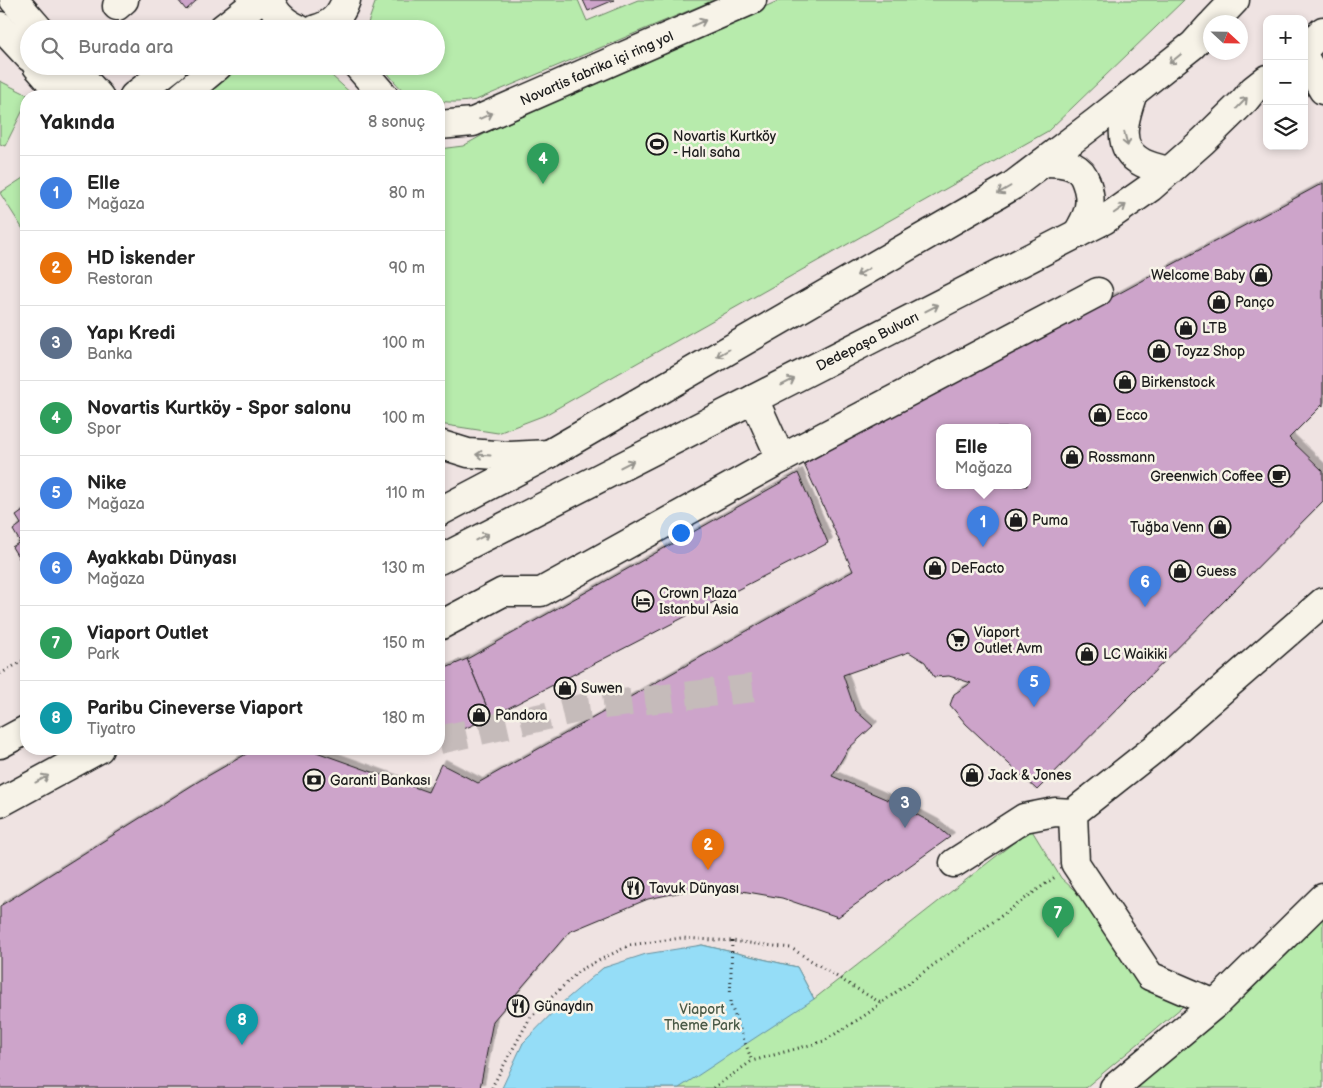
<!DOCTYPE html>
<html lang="tr">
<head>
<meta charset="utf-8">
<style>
	:root { --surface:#fff; --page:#f2f2f2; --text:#222; --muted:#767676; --line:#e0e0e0; --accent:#1c1c1c }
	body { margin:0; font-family:"Balsamiq Sans",sans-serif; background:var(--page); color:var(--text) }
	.controls { position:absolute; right:15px; top:15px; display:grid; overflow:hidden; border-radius:10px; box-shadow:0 2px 8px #0003 }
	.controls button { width:45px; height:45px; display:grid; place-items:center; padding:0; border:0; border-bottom:1px solid var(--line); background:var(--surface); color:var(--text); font:25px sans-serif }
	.compass { position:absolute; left:1203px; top:15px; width:45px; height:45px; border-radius:50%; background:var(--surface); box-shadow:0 2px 8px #0003; rotate:112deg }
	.you { position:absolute; left:680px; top:532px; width:18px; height:18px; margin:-12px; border:4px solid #fff; border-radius:50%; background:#1a73e8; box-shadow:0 0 0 8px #1a73e833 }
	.badge { display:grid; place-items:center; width:32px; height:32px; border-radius:50%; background:var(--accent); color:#fff; font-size:16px; font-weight:700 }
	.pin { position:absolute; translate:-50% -41px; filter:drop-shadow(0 1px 2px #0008) }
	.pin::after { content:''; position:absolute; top:26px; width:18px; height:15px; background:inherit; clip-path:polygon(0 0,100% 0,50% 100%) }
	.popup { position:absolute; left:936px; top:424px; width:95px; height:65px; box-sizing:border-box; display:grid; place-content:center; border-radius:10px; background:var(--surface); filter:drop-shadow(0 1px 4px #0005); font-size:16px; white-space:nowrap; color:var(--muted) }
	.popup b { font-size:19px; color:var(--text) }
	.popup::after { content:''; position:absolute; left:50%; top:100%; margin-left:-10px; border:10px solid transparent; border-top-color:var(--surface) }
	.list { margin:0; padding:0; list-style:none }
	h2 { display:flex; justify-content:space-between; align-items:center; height:65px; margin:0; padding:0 20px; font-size:21px }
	h2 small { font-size:16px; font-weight:400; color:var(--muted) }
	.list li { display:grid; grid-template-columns:32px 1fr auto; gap:15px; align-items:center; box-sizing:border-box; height:75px; padding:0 20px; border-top:1px solid var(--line) }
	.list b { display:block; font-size:19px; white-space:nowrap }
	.list p { margin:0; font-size:16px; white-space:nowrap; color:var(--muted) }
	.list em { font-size:16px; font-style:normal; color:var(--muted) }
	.icon { flex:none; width:28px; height:28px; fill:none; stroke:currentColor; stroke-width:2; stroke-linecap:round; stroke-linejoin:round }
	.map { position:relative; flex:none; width:1323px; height:1088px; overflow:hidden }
	.search { position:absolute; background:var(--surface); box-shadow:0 2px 8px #0003; left:20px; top:20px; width:425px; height:55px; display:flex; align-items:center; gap:12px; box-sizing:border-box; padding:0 18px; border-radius:28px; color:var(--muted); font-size:19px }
	.panel { position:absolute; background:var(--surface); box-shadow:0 2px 8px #0003; left:20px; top:90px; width:425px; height:665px; border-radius:20px }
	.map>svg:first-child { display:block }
	.green { fill:#b7ebac; stroke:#6a8464 }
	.water { fill:#95ddf7; stroke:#65909f }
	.building { fill:#cda4ca; stroke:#1c1c1c; fill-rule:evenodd; filter:url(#shadow) }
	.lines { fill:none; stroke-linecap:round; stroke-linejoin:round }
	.minor-tunnel { stroke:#c5bbba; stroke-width:28; stroke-dasharray:28 14; stroke-linecap:butt }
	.minor-casing { stroke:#1c1c1c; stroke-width:31 }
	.major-casing { stroke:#1c1c1c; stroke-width:31 }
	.path { stroke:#1c1c1c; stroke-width:3; stroke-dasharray:1 4; stroke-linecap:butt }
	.minor { stroke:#f7f3e8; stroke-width:28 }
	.major { stroke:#f7f3e8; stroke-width:28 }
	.oneway { stroke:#94928c }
	.labels { text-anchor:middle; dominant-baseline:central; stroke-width:5; stroke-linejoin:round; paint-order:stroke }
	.street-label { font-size:14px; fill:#1c1c1c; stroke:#f7f3e8 }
	.poi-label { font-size:14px; fill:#1c1c1c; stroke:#f7f3e8; text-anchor:start }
	.park-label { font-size:14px; fill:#4a5a47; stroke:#f7f3e8 }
</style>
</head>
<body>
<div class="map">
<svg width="1323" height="1088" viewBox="0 0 1323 1088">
	<defs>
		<filter id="shadow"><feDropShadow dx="4.5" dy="-4.5" stdDeviation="0" flood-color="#0004"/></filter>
	</defs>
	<rect width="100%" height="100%" fill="#efe3e2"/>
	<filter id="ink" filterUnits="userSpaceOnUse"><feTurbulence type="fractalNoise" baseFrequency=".02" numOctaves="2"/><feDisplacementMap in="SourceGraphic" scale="10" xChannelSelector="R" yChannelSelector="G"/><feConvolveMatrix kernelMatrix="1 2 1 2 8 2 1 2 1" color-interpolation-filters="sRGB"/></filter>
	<g filter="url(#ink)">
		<g class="green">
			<path d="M376,0H578L587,21L638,0H714L476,100C463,102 451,103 439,101V96C429,96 415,99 407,93C399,89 388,73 382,66H436V29H366Z"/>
			<polygon points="780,0 1184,0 1048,131 545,415 498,433 439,424 439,149 463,146 488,132"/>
			<polygon points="241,66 321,66 354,96 204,96"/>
			<polygon points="0,81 30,96 26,96 26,104 5,146 0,144"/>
			<polygon points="26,176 26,234 0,193"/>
			<polygon points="1031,829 1061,878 1193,998 1085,1088 509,1088 523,1043 603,968 702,945 797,967 814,999"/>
			<polygon points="1323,912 1323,1088 1138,1088"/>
		</g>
		<polygon class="water" points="702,945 797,967 814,999 679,1088 502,1088 523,1043 563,1002 603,968 646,954"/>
		<g class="building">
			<polygon points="178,0 197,0 186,10"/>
			<polygon points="583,0 614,0 588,11"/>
			<path d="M1323,183V406L1322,405L1289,438L1323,471V501L1037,790L966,724L950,705L954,694L971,683L949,676L934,677L925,662L909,652L843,675L855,710L873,726L848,749L832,776L895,803L934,824L950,837L838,917L782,898L736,890H691L648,899L569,932L493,1021L480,1088H0V906L199,781L255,749H308L428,792L441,764L478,783L853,571L804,464ZM939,428H1027V486H939Z"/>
			<polygon points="798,473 828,543 491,717 467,659"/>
			<polygon points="26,509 26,568 25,568 12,547 20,542 13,530 21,524 16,516"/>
			<polygon points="467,659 491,717 457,732 445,734 439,733 439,671"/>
		</g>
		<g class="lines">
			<polyline class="minor-tunnel" points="439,740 587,707 753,688"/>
			<g class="minor-casing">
				<g id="minor">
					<polyline points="14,0 39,29"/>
					<path d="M271,0C274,15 286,23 299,29"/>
					<polyline points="117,6 124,0"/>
					<polyline points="0,26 29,57"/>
					<polyline points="222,29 259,0"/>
					<path d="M316,29C332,25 341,15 346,0"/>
					<polyline points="1304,57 1323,90"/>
					<polyline points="37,66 63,96"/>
					<polyline points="72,66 99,96"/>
					<polyline points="358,66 384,96"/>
					<polyline points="134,96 173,66"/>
					<polyline points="182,96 218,66"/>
					<path id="s1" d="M439,125L473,122L752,0"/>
					<polyline points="439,444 468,453 510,456 549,454"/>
					<polyline points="781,459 1098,292"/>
					<polyline points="439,626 503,592 541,592 781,459 754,399"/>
					<polyline points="954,863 1024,818 1055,812 1073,813"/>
					<polyline points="1215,1004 1150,976 1075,863 1073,813 1154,749 1323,602"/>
					<polyline points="1114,1088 1215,1004 1323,898"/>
				</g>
			</g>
			<g class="major-casing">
				<g id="major">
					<polyline points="1214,22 1235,0"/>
					<polyline points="1304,49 1323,31"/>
					<path d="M1133,93C1125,117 1113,148 1143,163C1151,167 1161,169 1169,171"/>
					<path d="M1044,162C1054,162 1065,162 1074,167C1080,170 1084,176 1086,182C1094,203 1088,216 1077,234"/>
					<polyline points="439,512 549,454 1012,186 1096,122 1193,45 1210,26"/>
					<path id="s2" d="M439,560L1104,220L1151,187L1203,141L1245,100L1253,90L1267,79"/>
					<polyline points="0,744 26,730"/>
					<polyline points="0,803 99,749"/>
				</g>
			</g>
			<g class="path">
				<polyline points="0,674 26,659"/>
				<polyline points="732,941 730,1003 752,1061"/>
				<polyline points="492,1088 493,1085 530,1018 580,970 630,945 681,938 732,941 791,948 847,983 881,1003 1055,877"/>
				<polyline points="713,1088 752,1061 824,1041 867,1014 881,1003"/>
			</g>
			<use href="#minor" class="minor"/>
			<use href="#major" class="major"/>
		</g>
		<defs><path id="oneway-shaft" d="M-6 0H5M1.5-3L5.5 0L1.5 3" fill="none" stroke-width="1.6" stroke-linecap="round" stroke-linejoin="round" transform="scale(1.25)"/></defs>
		<g class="oneway">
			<use href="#oneway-shaft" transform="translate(699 23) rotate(-24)"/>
			<use href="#oneway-shaft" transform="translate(1175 59) rotate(141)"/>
			<use href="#oneway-shaft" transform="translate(1242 103) rotate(-46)"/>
			<use href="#oneway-shaft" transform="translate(486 116) rotate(-24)"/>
			<use href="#oneway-shaft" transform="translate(1126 139) rotate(76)"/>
			<use href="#oneway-shaft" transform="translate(1004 190) rotate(150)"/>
			<use href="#oneway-shaft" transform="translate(1120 209) rotate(-35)"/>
			<use href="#oneway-shaft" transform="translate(863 272) rotate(150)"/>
			<use href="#oneway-shaft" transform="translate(932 308) rotate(-27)"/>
			<use href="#oneway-shaft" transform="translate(723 353) rotate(150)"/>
			<use href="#oneway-shaft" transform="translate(788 382) rotate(-27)"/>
			<use href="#oneway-shaft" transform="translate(483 455) rotate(-176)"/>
			<use href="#oneway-shaft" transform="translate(627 464) rotate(-27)"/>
			<use href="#oneway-shaft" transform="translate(482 537) rotate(-27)"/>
			<use href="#oneway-shaft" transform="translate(42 779) rotate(-28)"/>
		</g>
	</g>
	<defs>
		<g id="stadium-ring" transform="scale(1.125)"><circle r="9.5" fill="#f7f3e8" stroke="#1c1c1c" stroke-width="1.5"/><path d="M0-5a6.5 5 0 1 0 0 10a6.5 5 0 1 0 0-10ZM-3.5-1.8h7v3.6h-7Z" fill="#1c1c1c"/></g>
		<g id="shop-ring" transform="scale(1.125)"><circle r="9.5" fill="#f7f3e8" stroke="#1c1c1c" stroke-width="1.5"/><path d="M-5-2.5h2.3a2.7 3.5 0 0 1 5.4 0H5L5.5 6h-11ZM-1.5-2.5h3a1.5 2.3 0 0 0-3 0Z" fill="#1c1c1c"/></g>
		<g id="cafe-ring" transform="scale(1.125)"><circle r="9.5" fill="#f7f3e8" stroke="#1c1c1c" stroke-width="1.5"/><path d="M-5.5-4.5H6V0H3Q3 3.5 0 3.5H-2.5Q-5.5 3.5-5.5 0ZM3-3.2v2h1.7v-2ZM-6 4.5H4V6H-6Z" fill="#1c1c1c"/></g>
		<g id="hotel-ring" transform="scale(1.125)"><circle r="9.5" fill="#f7f3e8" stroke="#1c1c1c" stroke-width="1.5"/><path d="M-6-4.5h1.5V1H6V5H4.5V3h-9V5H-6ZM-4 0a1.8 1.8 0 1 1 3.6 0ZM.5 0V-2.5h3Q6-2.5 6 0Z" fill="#1c1c1c"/></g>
		<g id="supermarket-ring" transform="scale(1.125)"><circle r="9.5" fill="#f7f3e8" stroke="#1c1c1c" stroke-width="1.5"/><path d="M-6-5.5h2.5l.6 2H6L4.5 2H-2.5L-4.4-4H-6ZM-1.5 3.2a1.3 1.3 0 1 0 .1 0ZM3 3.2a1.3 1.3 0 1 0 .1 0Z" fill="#1c1c1c"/></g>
		<g id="bank-ring" transform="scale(1.125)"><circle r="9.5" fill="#f7f3e8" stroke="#1c1c1c" stroke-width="1.5"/><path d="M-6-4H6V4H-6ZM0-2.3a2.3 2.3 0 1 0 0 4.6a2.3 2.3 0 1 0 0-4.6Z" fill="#1c1c1c"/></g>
		<g id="restaurant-ring" transform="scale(1.125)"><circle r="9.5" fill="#f7f3e8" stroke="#1c1c1c" stroke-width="1.5"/><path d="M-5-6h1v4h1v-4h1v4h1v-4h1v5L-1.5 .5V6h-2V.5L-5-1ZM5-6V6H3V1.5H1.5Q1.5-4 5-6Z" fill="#1c1c1c"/></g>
	</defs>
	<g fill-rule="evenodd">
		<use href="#stadium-ring" x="657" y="144"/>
		<use href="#shop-ring" x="1261" y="275"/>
		<use href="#shop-ring" x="1219" y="302"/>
		<use href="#shop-ring" x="1186" y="328"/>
		<use href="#shop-ring" x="1159" y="351"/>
		<use href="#shop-ring" x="1125" y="382"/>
		<use href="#shop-ring" x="1100" y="415"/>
		<use href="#shop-ring" x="1072" y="457"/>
		<use href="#cafe-ring" x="1279" y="476"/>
		<use href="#shop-ring" x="1016" y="520"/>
		<use href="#shop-ring" x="1220" y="527"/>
		<use href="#shop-ring" x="935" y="568"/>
		<use href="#shop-ring" x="1180" y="571"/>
		<use href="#hotel-ring" x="643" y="601"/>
		<use href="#supermarket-ring" x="958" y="640"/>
		<use href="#shop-ring" x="1087" y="654"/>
		<use href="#shop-ring" x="565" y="688"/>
		<use href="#shop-ring" x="479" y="715"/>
		<use href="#shop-ring" x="972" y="775"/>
		<use href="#bank-ring" x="314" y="780"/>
		<use href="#restaurant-ring" x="633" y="888"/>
		<use href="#restaurant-ring" x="518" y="1006"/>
	</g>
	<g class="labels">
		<g class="street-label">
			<text stroke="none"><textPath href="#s1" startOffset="169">Novartis fabrika içi ring yol</textPath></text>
			<text stroke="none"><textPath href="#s2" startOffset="481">Dedepaşa Bulvarı</textPath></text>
		</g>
		<g class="poi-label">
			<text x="673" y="136">Novartis Kurtköy<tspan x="673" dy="16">- Halı saha</tspan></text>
			<text x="1245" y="275" text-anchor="end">Welcome Baby</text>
			<text x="1235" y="302">Panço</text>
			<text x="1202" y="328">LTB</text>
			<text x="1175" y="351">Toyzz Shop</text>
			<text x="1141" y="382">Birkenstock</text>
			<text x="1116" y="415">Ecco</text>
			<text x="1088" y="457">Rossmann</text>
			<text x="1263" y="476" text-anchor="end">Greenwich Coffee</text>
			<text x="1032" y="520">Puma</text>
			<text x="1204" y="527" text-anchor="end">Tuğba Venn</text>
			<text x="951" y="568">DeFacto</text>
			<text x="1196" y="571">Guess</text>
			<text x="659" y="593">Crown Plaza<tspan x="659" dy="16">Istanbul Asia</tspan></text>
			<text x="974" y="632">Viaport<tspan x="974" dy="16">Outlet Avm</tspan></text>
			<text x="1103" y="654">LC Waikiki</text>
			<text x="581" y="688">Suwen</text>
			<text x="495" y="715">Pandora</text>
			<text x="988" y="775">Jack &amp; Jones</text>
			<text x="330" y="780">Garanti Bankası</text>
			<text x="649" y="888">Tavuk Dünyası</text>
			<text x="534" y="1006">Günaydın</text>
		</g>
		<g class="park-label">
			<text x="702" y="1009">Viaport<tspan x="702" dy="16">Theme Park</tspan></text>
		</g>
	</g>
</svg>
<div class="controls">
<button>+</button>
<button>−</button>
<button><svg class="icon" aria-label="layers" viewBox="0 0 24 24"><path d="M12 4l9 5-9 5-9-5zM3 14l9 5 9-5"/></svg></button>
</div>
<svg class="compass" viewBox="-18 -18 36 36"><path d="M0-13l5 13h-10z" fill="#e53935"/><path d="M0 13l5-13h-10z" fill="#767676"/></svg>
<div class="you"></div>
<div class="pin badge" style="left:983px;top:547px;background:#3f7fe0">1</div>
<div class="popup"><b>Elle</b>Mağaza</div>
<div class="pin badge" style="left:708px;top:870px;background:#e8710a">2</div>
<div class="pin badge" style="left:905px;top:828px;background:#5c6f8a">3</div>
<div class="pin badge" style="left:543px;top:184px;background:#2e9e5b">4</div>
<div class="pin badge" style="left:1034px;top:707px;background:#3f7fe0">5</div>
<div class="pin badge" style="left:1145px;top:607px;background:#3f7fe0">6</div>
<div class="pin badge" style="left:1058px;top:938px;background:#2e9e5b">7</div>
<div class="pin badge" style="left:242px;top:1045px;background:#0f9aa8">8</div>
<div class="search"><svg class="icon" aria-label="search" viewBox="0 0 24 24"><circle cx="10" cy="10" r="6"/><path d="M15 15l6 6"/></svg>Burada ara</div>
<section class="panel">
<h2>Yakında<small>8 sonuç</small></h2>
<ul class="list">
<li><span class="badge" style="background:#3f7fe0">1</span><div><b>Elle</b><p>Mağaza</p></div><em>80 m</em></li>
<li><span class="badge" style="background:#e8710a">2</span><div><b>HD İskender</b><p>Restoran</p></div><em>90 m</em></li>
<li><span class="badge" style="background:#5c6f8a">3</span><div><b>Yapı Kredi</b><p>Banka</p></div><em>100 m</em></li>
<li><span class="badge" style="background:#2e9e5b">4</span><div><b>Novartis Kurtköy - Spor salonu</b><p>Spor</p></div><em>100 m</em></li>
<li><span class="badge" style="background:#3f7fe0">5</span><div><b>Nike</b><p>Mağaza</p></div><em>110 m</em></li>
<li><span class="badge" style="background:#3f7fe0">6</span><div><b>Ayakkabı Dünyası</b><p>Mağaza</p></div><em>130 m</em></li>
<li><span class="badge" style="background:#2e9e5b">7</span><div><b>Viaport Outlet</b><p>Park</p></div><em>150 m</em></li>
<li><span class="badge" style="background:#0f9aa8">8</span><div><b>Paribu Cineverse Viaport</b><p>Tiyatro</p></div><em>180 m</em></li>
</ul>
</section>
</div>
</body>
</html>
